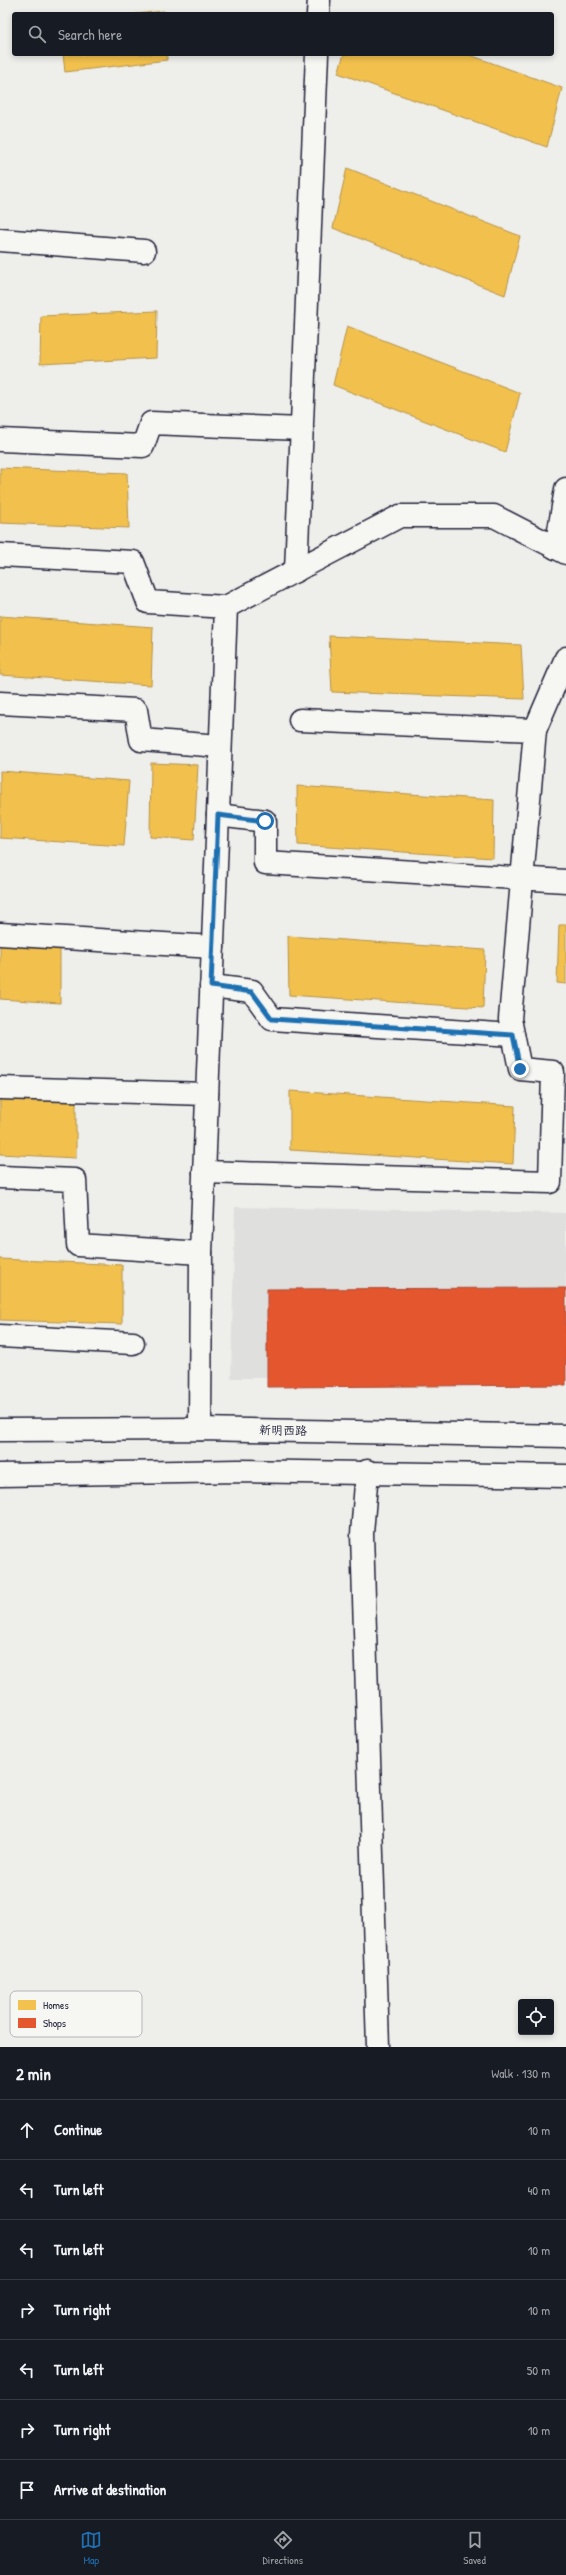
<!DOCTYPE html>
<html lang="en">
<head>
<meta charset="utf-8">
<style>
	:root { --surface:#171b24; --page:#20242c; --text:#f1f3f6; --muted:#9ea1a6; --line:#363941; --accent:#1f6fb2 }
	body { margin:0; font-family:"Patrick Hand","LXGW WenKai TC",sans-serif; background:var(--page); color:var(--text) }
	.controls { position:absolute; right:12px; bottom:12px; display:grid; overflow:hidden; border-radius:4px; box-shadow:0 2px 6px #0003 }
	.controls button { width:36px; height:36px; display:grid; place-items:center; padding:0; border:0; border-bottom:1px solid var(--line); background:var(--surface); color:var(--text); font:20px sans-serif }
	.stop { position:absolute; width:12px; height:12px; margin:-9px; border:3px solid #1f6fb2; border-radius:50%; background:#fff }
	.stop.end { background:#1f6fb2; border-color:#fff; box-shadow:0 1px 4px #0008 }
	.list { margin:0; padding:0; list-style:none }
	h2 { display:flex; justify-content:space-between; align-items:center; height:52px; margin:0; padding:0 16px; font-size:17px }
	h2 small { font-size:13px; font-weight:400; color:var(--muted) }
	.list li { display:grid; grid-template-columns:26px 1fr auto; gap:12px; align-items:center; box-sizing:border-box; height:60px; padding:0 16px; border-top:1px solid var(--line) }
	.list b { display:block; font-size:15px; white-space:nowrap }
	.list em { font-size:13px; font-style:normal; color:var(--muted) }
	.icon { flex:none; width:22px; height:22px; fill:none; stroke:currentColor; stroke-width:2; stroke-linecap:round; stroke-linejoin:round }
	.map { position:relative; flex:none; width:566px; height:2047px; overflow:hidden }
	.search { position:absolute; background:var(--surface); box-shadow:0 2px 6px #0003; left:12px; right:12px; top:12px; height:44px; display:flex; align-items:center; gap:10px; box-sizing:border-box; padding:0 14px; border-radius:4px; color:var(--muted); font-size:15px }
	.sheet { height:472px; background:var(--surface) }
	nav { display:flex; justify-content:space-around; align-items:center; box-sizing:border-box; height:56px; border-top:1px solid var(--line); background:var(--surface); font-size:11px; color:var(--muted) }
	nav a { display:grid; justify-items:center; gap:2px }
	nav .on { color:var(--accent) }
	.map>svg:first-child { display:block }
	.built { fill:#dfdfde }
	.homes { fill:#f2c14e; stroke:#b49148 }
	.shops { fill:#e4572e; stroke:#aa4732 }
	.lines { fill:none; stroke-linecap:round; stroke-linejoin:round }
	.minor-casing { stroke:#22223b; stroke-width:25 }
	.tertiary-casing { stroke:#22223b; stroke-width:25 }
	.minor { stroke:#f6f6f2; stroke-width:22 }
	.tertiary { stroke:#f6f6f2; stroke-width:22 }
	.route { stroke:#1f6fb2; stroke-width:5 }
	.labels { text-anchor:middle; dominant-baseline:central; stroke-width:4; stroke-linejoin:round; paint-order:stroke }
	.street-label { font-size:12px; fill:#22223b; stroke:#f6f6f2 }
	.key { fill:#f6f6f2; stroke:#b6b6bb; stroke-width:1 }
	.key-label { font-size:11px; fill:#22223b }
</style>
</head>
<body>
<div class="map">
<svg width="566" height="2047" viewBox="0 0 566 2047">
	<rect width="100%" height="100%" fill="#eeeeeb"/>
	<filter id="ink" filterUnits="userSpaceOnUse"><feTurbulence type="fractalNoise" baseFrequency=".025" numOctaves="2"/><feDisplacementMap in="SourceGraphic" scale="8" xChannelSelector="R" yChannelSelector="G"/><feConvolveMatrix kernelMatrix="1 2 1 2 8 2 1 2 1" color-interpolation-filters="sRGB"/></filter>
	<g filter="url(#ink)">
		<polygon class="built" points="235,1207 566,1213 566,1379 231,1378"/>
		<g class="homes">
			<polygon points="164,11 164,14 136,14"/>
			<polygon points="63,54 167,54 167,60 65,72"/>
			<polygon points="344,54 467,54 562,88 547,147 338,73"/>
			<polygon points="347,168 520,236 505,295 333,228"/>
			<polygon points="157,311 156,358 40,364 41,316"/>
			<polygon points="347,326 520,393 505,452 333,385"/>
			<polygon points="0,468 127,473 129,528 0,523"/>
			<polygon points="0,616 153,627 151,685 0,675"/>
			<polygon points="329,636 521,645 524,699 332,692"/>
			<polygon points="151,763 198,765 194,840 150,837"/>
			<polygon points="0,771 129,781 124,846 0,838"/>
			<polygon points="297,786 494,800 493,858 298,845"/>
			<polygon points="559,925 566,925 566,984 557,983"/>
			<polygon points="288,936 485,950 483,1008 289,995"/>
			<polygon points="0,940 60,944 60,1003 0,999"/>
			<polygon points="290,1091 515,1106 513,1164 290,1150"/>
			<polygon points="0,1095 76,1099 76,1158 0,1154"/>
			<polygon points="0,1259 122,1265 122,1324 0,1320"/>
		</g>
		<polygon class="shops" points="566,1288 566,1385 267,1387 267,1289"/>
		<g class="lines">
			<g class="minor-casing">
				<g id="minor">
					<polyline points="318,14 319,0"/>
					<polyline points="0,240 144,251"/>
					<polyline points="0,440 143,446 151,423 302,429"/>
					<polyline points="556,548 566,489"/>
					<polyline points="0,555 133,562 148,602 226,607"/>
					<polyline points="296,571 317,54"/>
					<polyline points="0,703 136,710 141,740 220,746"/>
					<polyline points="300,720 535,730"/>
					<polyline points="218,815 265,821 265,863 566,881"/>
					<polyline points="0,934 213,947"/>
					<polyline points="211,986 252,991 272,1019 513,1035"/>
					<polyline points="0,1088 207,1094"/>
					<polyline points="204,1172 550,1182 553,1072 520,1069 510,1019 535,730 566,658"/>
					<polyline points="0,1177 75,1180 78,1245 201,1253"/>
					<polyline points="0,1336 133,1343"/>
					<polyline points="200,1429 201,1253 226,607 400,516 494,516 566,553"/>
					<polyline points="367,1471 362,1534 378,2047"/>
				</g>
			</g>
			<g class="tertiary-casing">
				<g id="tertiary">
					<polyline points="0,1430 200,1429 566,1436"/>
					<polyline points="0,1475 238,1471 566,1476"/>
				</g>
			</g>
			<use href="#minor" class="minor"/>
			<use href="#tertiary" class="tertiary"/>
		</g>
	</g>
	<g class="lines" filter="url(#ink)">
		<polyline class="route" points="265,821 218,815 211,986 252,992 272,1019 513,1035 520,1069"/>
	</g>
	<g class="labels">
		<g class="street-label">
			<text transform="translate(283 1430) rotate(1)">新明西路</text>
		</g>
	</g>
	<rect x="10" y="1991" width="132" height="46" rx="6" class="key"/>
	<rect x="18" y="2000" width="18" height="10" fill="#f2c14e"/>
	<rect x="18" y="2018" width="18" height="10" fill="#e4572e"/>
	<g class="key-label">
		<text x="43" y="2009">Homes</text>
		<text x="43" y="2027">Shops</text>
	</g>
</svg>
<div class="controls">
<button><svg class="icon" aria-label="locate" viewBox="0 0 24 24"><circle cx="12" cy="12" r="6"/><path d="M12 2v4M12 18v4M2 12h4M18 12h4"/></svg></button>
</div>
<div class="stop" style="left:265px;top:821px"></div>
<div class="stop end" style="left:520px;top:1069px"></div>
<div class="search"><svg class="icon" aria-label="search" viewBox="0 0 24 24"><circle cx="10" cy="10" r="6"/><path d="M15 15l6 6"/></svg>Search here</div>
</div>
<section class="sheet">
<h2>2 min<small>Walk · 130 m</small></h2>
<ul class="list">
<li><svg class="icon" aria-label="ahead" viewBox="0 0 24 24"><path d="M12 20V5M6 11l6-6 6 6"/></svg><div><b>Continue</b></div><em>10 m</em></li>
<li><svg class="icon" aria-label="left" viewBox="0 0 24 24"><path d="M17 20v-9H6M10 6l-5 5 5 5"/></svg><div><b>Turn left</b></div><em>40 m</em></li>
<li><svg class="icon" aria-label="left" viewBox="0 0 24 24"><path d="M17 20v-9H6M10 6l-5 5 5 5"/></svg><div><b>Turn left</b></div><em>10 m</em></li>
<li><svg class="icon" aria-label="right" viewBox="0 0 24 24"><path d="M7 20v-9h11M14 6l5 5-5 5"/></svg><div><b>Turn right</b></div><em>10 m</em></li>
<li><svg class="icon" aria-label="left" viewBox="0 0 24 24"><path d="M17 20v-9H6M10 6l-5 5 5 5"/></svg><div><b>Turn left</b></div><em>50 m</em></li>
<li><svg class="icon" aria-label="right" viewBox="0 0 24 24"><path d="M7 20v-9h11M14 6l5 5-5 5"/></svg><div><b>Turn right</b></div><em>10 m</em></li>
<li><svg class="icon" aria-label="arrive" viewBox="0 0 24 24"><path d="M6 21V4h12l-3 4 3 4H6"/></svg><div><b>Arrive at destination</b></div></li>
</ul>
</section>
<nav>
<a class="on"><svg class="icon" aria-label="map" viewBox="0 0 24 24"><path d="M3 6l6-2 6 2 6-2v14l-6 2-6-2-6 2zM9 4v14M15 6v14"/></svg>Map</a>
<a><svg class="icon" aria-label="directions" viewBox="0 0 24 24"><path d="M12 3l9 9-9 9-9-9zM9 14v-3h6M13 9l2 2-2 2"/></svg>Directions</a>
<a><svg class="icon" aria-label="saved" viewBox="0 0 24 24"><path d="M7 4h10v16l-5-4-5 4z"/></svg>Saved</a>
</nav>
</body>
</html>
